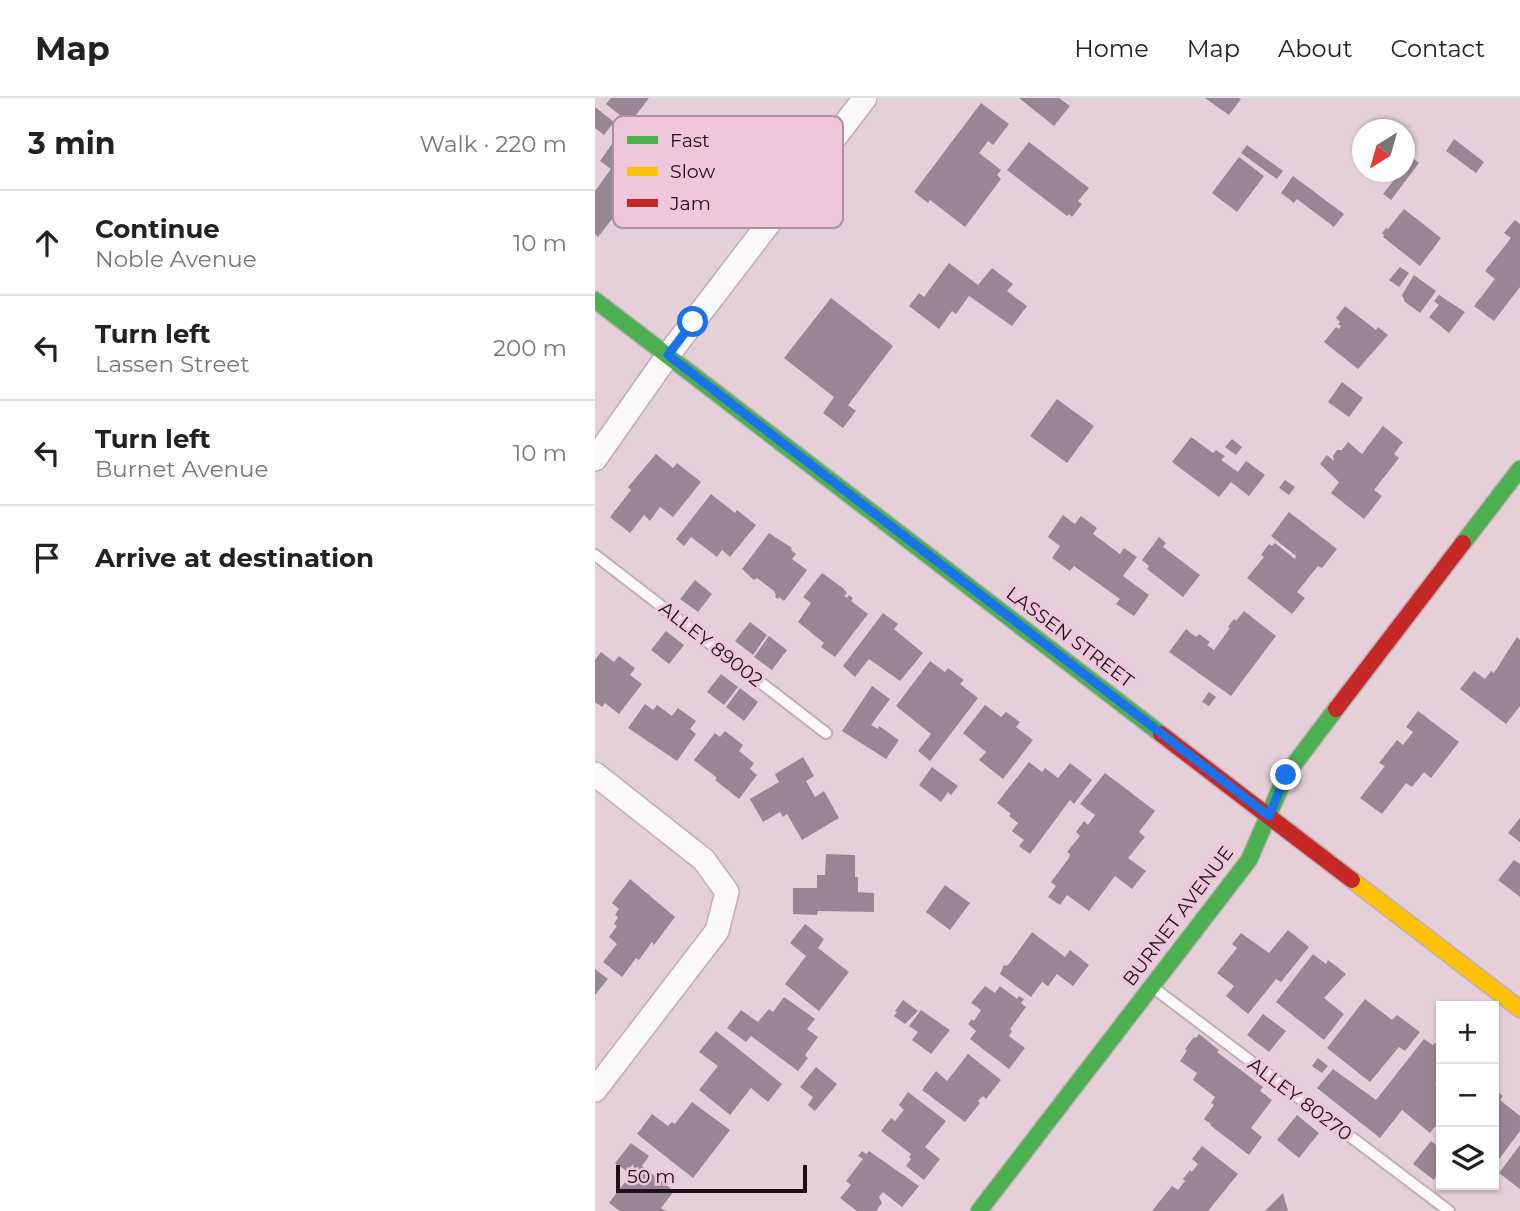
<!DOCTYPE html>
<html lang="en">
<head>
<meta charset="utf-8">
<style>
	:root { --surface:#fff; --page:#f6f6f6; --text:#222; --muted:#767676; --line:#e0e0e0 }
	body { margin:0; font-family:Montserrat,sans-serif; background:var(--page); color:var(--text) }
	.controls { position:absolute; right:21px; bottom:21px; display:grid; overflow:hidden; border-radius:0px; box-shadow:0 2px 5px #0004 }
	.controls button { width:63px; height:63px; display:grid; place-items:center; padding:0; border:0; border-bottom:2px solid var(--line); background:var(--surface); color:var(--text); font:35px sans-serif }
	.compass { position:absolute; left:757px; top:21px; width:63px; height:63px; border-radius:50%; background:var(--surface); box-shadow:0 2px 5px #0004; rotate:217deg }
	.scale { position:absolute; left:21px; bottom:18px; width:191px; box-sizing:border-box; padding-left:7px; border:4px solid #1d1016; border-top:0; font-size:19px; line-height:24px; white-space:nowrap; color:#1d1016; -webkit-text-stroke:5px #eec7da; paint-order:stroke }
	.stop { position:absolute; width:21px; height:21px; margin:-16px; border:5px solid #1a73e8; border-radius:50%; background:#fff }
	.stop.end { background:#1a73e8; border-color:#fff; box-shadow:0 2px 7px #0008 }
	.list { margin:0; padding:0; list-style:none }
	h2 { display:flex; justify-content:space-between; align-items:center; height:91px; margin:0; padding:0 28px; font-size:30px }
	h2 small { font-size:23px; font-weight:400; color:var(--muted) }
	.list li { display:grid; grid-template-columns:46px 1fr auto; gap:21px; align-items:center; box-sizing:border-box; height:105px; padding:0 28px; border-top:2px solid var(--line) }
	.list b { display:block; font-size:26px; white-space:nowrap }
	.list p { margin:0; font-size:23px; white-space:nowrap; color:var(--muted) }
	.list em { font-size:23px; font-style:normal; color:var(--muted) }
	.icon { flex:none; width:38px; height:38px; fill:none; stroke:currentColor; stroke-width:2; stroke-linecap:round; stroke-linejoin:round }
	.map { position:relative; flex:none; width:925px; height:1113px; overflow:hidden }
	header { display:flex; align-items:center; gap:42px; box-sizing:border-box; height:98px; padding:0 35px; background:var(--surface); border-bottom:2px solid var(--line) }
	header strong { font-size:33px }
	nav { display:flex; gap:38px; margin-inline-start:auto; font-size:24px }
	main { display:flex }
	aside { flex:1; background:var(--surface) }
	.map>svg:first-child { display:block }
	.building { fill:#998694 }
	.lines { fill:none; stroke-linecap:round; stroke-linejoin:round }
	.lane-casing { stroke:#bfaeb6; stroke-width:14 }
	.street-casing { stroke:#bfaeb6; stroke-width:26 }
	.fast-casing { stroke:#bfaeb6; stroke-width:19 }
	.slow-casing { stroke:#bfaeb6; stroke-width:19 }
	.jam-casing { stroke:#bfaeb6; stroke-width:19 }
	.lane { stroke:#fbf8f9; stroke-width:10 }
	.street { stroke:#fbf8f9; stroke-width:23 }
	.fast { stroke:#4caf50; stroke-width:16 }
	.slow { stroke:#ffc107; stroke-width:16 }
	.jam { stroke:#c62828; stroke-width:16 }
	.route { stroke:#1a73e8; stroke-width:9 }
	.labels { text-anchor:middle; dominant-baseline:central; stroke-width:7; stroke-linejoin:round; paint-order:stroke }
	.street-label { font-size:19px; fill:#1d1016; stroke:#eec7da }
	.key { fill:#eec7da; stroke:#af909f; stroke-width:2 }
	.key-label { font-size:19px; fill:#1d1016 }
</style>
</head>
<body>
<header>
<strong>Map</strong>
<nav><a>Home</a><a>Map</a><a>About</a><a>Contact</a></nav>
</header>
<main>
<aside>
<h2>3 min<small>Walk · 220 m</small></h2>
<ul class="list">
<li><svg class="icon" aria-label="ahead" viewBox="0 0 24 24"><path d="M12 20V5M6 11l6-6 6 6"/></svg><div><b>Continue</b><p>Noble Avenue</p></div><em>10 m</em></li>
<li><svg class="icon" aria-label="left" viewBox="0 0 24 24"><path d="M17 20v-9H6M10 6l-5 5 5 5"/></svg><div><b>Turn left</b><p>Lassen Street</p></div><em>200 m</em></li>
<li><svg class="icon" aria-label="left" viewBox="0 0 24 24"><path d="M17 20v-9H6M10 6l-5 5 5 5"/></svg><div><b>Turn left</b><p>Burnet Avenue</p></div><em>10 m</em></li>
<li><svg class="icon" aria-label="arrive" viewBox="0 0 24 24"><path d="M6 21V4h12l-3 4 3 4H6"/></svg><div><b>Arrive at destination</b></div></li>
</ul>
</aside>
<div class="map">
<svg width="925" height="1113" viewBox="0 0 925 1113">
	<rect width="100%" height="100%" fill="#e5d0da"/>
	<g class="building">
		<polygon points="16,0 54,0 35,25 11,6"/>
		<polygon points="424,0 464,0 475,8 459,28"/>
		<polygon points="610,0 644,0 646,1 634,17"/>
		<polygon points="386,5 414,26 398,47 393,43 384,55 406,72 402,77 406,81 370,129 335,102 333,105 319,94"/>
		<polygon points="0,9 19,24 9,37 0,30"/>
		<polygon points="859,41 889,64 881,75 851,53"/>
		<polygon points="434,44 494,90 483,103 487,106 477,119 474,116 472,118 412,72"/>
		<polygon points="17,46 57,76 32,109 28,107 3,139 0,136 0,93 16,71 5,63"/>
		<polygon points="652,47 688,73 682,81 646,55"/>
		<polygon points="644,59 669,78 642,114 617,95"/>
		<polygon points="816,59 824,65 796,102 788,96 805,74 810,74 810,68"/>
		<polygon points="698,78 749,116 739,129 702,101 699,105 686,95"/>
		<polygon points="809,111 846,140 825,168 788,139 789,137 787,135 791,130 793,131"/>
		<polygon points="920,122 925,126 925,189 899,223 879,208 900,181 890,173 916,140 909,135"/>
		<polygon points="354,165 383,187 397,170 418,186 412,193 432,208 417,228 374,198 361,216 357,213 344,231 314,208 324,195 329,199"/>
		<polygon points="805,169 814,175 804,189 794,182"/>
		<polygon points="819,177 841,193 825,215 810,204 807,197"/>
		<polygon points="844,197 870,214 854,235 834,219 844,207 839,203"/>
		<polygon points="236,200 298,248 253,307 261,313 248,330 228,315 239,299 189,260"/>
		<polygon points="750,208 781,232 783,229 793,237 763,271 729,244 741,229 744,231 746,228 743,226 745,224 741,220"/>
		<polygon points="747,284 768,300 754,319 733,304"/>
		<polygon points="462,301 499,328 472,365 435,338"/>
		<polygon points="788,328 808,344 799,356 804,360 779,392 787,398 769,421 736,395 744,384 725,366 732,357 739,363 738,358 742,352 747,352 753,344 767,356"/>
		<polygon points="596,339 618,355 621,352 630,358 626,362 643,374 651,363 670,377 654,398 636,384 624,399 577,364"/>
		<polygon points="637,341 647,349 641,357 630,349"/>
		<polygon points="61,356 78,370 82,365 106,384 78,419 65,409 55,423 49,417 35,435 15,419 36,392 33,389"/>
		<polygon points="690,382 700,389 694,397 684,390"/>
		<polygon points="116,396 140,415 142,412 161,427 135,459 127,452 122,459 96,439 89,448 81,441"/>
		<polygon points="694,414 742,451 727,470 723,468 702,494 710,500 697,516 652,480 669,459 666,457 674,446 677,448 680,445 700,461 701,458 676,438"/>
		<polygon points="468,417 480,426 486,418 502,430 498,436 525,456 529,450 542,459 528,478 554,497 539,518 521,506 525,501 479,468 475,473 457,460 465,448 453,439"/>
		<polygon points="174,435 197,450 196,452 201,456 197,461 212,472 189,503 184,499 183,501 180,499 181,497 179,493 162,480 159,482 147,471"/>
		<polygon points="564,439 571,445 568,449 605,477 588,499 552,471 554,468 547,462"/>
		<polygon points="227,475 248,490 252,495 249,498 252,500 254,497 258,500 256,503 273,516 240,559 226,549 229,545 203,524 216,505 208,499"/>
		<polygon points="100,482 117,496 103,514 85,501"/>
		<polygon points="649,513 681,538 636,598 574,554 591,531 601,539 604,536 615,544 612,547 619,552 635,530 633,529 639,521 641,523"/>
		<polygon points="288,515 303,526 299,531 328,555 305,583 274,561 260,579 248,568"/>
		<polygon points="155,524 172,537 158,557 140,543"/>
		<polygon points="71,533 89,547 74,566 56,552"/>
		<polygon points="174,538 192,552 177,572 159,559"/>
		<polygon points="922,539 925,542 925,608 911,626 865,591 879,573 890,581 896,573 899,575"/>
		<polygon points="6,554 19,564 24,558 40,570 35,577 47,586 24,616 10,605 7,609 0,604 0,562"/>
		<polygon points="335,563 350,574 353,570 369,582 365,586 383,600 335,663 323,653 336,636 301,608"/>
		<polygon points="126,576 143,589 129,607 112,594"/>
		<polygon points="277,588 295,601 276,627 283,631 284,628 304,642 291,661 247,633"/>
		<polygon points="145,590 163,604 149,623 131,609"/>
		<polygon points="614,594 621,599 614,608 607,604"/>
		<polygon points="50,606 58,612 62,607 77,618 83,610 101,623 95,631 101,636 82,663 33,630"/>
		<polygon points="390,607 406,619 411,614 425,624 421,629 438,642 408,681 384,662 391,654 368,635"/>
		<polygon points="823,613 864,644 836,680 829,674 817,689 811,685 787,716 765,700 790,668 784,665 802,642 808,647 818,634 811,629"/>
		<polygon points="130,633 148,647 144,653 159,665 155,671 162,677 144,701 120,682 122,680 99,662 120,635 125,639"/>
		<polygon points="208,659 219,678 211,683 220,699 229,693 244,720 207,742 192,716 188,719 185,714 168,724 155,701 184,684 180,676"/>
		<polygon points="434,664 447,674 450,670 463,680 475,665 497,682 479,706 475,702 435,756 424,748 429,742 417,733 423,725 414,718 416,716 402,705"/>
		<polygon points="337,669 363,688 356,697 353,694 346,704 324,687"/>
		<polygon points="510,675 560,713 544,734 550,739 533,760 551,773 537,791 520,778 494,813 472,797 465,807 453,799 461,788 456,784 474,760 475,756 472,754 485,738 481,734 489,723 493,727 500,717 485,706"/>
		<polygon points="925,720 925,744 913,735"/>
		<polygon points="231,756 260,757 260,779 263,779 263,794 279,795 279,814 223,813 222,817 198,816 198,790 222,790 222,777 230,777"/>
		<polygon points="919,762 925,766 925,799 903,782"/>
		<polygon points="35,781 80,819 59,847 57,844 44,862 41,860 27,879 8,864 22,846 14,839 22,828 19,826 23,819 20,817 24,811 17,805"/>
		<polygon points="350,787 375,805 355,832 331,814"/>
		<polygon points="210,826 229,841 223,850 254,874 224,913 190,886 211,858 195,845"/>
		<polygon points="693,832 714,849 686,884 681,881 653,916 631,898 639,888 622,875 642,850 637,846 646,835 674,855"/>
		<polygon points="437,834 470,859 475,852 494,867 478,888 462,876 453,888 447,884 436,899 405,876 409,867 411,868 414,866"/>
		<polygon points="718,856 731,866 733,862 751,876 729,900 749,916 729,942 681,904"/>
		<polygon points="0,871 13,881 0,897"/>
		<polygon points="390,888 400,895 405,888 422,901 424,898 429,901 426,905 431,909 415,931 417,933 414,938 430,950 414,971 375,941 381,933 373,926 377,921 379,923 386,912 376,905"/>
		<polygon points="189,899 220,921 212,931 223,939 210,957 213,960 203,973 156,938 151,944 132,930 146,912 163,924 174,911 178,914"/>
		<polygon points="770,901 797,922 802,917 825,934 810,953 804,949 775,984 732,950"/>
		<polygon points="308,902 323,913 310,926 299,918 302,914 300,913"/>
		<polygon points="326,912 355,932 336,956 317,942 323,934 314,928"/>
		<polygon points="668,916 691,933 674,954 652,937"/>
		<polygon points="121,933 187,986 173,1004 156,990 135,1017 104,992 123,968 104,954"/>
		<polygon points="604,936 624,952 622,954 668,989 665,993 677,1002 656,1030 667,1039 654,1057 615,1027 616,1026 609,1021 619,1007 616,1005 620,999 598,982 602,975 585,963 592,953 590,951 599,939 601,940"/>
		<polygon points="829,941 838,947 840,945 846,950 846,978 840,986 846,991 846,1021 835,1035 807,1012 785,1040 722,990 738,971 781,1002"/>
		<polygon points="373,956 406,982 391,1001 388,998 383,1003 385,1005 370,1024 327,992 341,973 352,983"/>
		<polygon points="723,960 733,968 727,975 717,968"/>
		<polygon points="221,969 242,986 220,1013 213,1007 218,999 205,989"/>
		<polygon points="899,991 908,998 905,1002 925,1018 925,1033 902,1064 899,1062"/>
		<polygon points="313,994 351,1023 330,1049 345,1061 329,1082 311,1068 316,1061 314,1059 316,1056 286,1033 296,1020 300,1023 309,1012 304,1007"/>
		<polygon points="97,1004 135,1032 98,1080 42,1036 57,1016 73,1028 77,1024 80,1026"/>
		<polygon points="702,1017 724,1035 704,1060 682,1042"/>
		<polygon points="836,1043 846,1051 846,1082 841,1078 839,1082 818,1066"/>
		<polygon points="36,1045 54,1058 47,1068 79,1093 66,1110 71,1113 25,1113 14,1105 36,1076 20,1065"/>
		<polygon points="925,1047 925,1091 904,1075"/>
		<polygon points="607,1048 643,1076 613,1113 557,1113 577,1088 583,1092 590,1083 588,1081 595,1072 597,1074 603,1066 597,1061"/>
		<polygon points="267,1053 271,1056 274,1053 324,1088 307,1109 288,1094 284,1099 287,1105 281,1113 262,1113 245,1100 256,1087 251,1083 268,1061 263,1058"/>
		<polygon points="688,1095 693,1113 670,1113"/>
	</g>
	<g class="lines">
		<g class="lane-casing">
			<g id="lane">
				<polyline points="0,457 231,635"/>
				<polyline points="560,891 854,1113"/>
			</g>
		</g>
		<g class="street-casing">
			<g id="street">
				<polyline points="0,361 73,257 270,0"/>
				<polyline points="0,676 109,762 132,794 122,833 0,992"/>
			</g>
		</g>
		<g class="fast-casing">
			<g id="fast">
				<polyline points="0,202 566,636"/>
				<polyline points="868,445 925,371"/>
				<polyline points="384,1113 654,762 691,677 741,611"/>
			</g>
		</g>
		<g class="slow-casing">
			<polyline id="slow" points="757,782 925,911"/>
		</g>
		<g class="jam-casing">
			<g id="jam">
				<polyline points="741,611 868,445"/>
				<polyline points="566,636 757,782"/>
			</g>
		</g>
		<use href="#lane" class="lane"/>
		<use href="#street" class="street"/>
		<use href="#fast" class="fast"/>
		<use href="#slow" class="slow"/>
		<use href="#jam" class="jam"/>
	</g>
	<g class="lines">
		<polyline class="route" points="98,224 73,257 674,718 691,677"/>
	</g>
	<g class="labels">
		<g class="street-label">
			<text transform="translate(475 539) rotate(37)">LASSEN STREET</text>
			<text transform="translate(116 546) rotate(38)">ALLEY 89002</text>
			<text transform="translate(583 818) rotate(-53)">BURNET AVENUE</text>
			<text transform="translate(705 1001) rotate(37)">ALLEY 80270</text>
		</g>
	</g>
	<rect x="18" y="18" width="230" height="112" rx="10" class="key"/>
	<rect x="32" y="38" width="31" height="8" fill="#4caf50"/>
	<rect x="32" y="69" width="31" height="9" fill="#ffc107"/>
	<rect x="32" y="101" width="31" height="8" fill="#c62828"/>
	<g class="key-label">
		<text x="75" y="49">Fast</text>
		<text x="75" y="80">Slow</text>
		<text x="75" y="112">Jam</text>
	</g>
</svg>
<div class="controls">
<button>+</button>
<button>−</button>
<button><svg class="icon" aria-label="layers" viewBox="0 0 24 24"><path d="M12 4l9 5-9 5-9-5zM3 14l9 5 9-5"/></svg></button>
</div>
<svg class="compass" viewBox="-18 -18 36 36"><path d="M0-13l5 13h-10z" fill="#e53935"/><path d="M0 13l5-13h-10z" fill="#767676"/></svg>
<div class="scale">50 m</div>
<div class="stop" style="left:98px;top:224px"></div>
<div class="stop end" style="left:691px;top:677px"></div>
</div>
</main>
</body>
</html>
